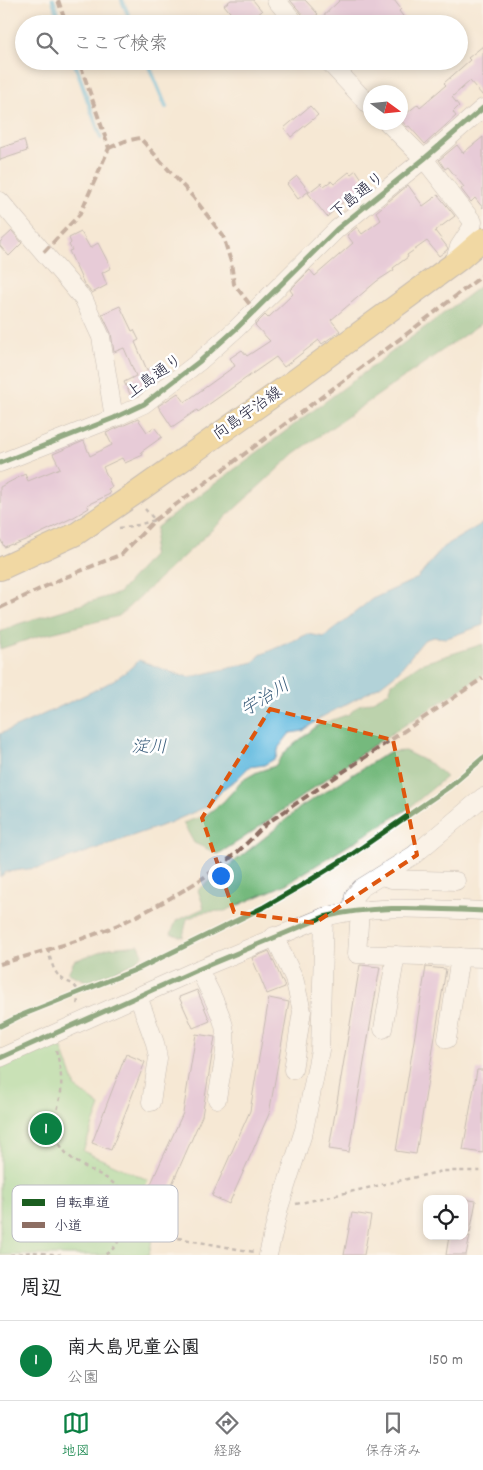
<!DOCTYPE html>
<html lang="ja">
<head>
<meta charset="utf-8">
<style>
	:root { --surface:#fff; --page:#f2f2f2; --text:#202124; --muted:#757577; --line:#e0e0e0; --accent:#0b8043 }
	body { margin:0; font-family:Dekko,"Klee One",sans-serif; background:var(--page); color:var(--text) }
	.controls { position:absolute; right:15px; bottom:15px; display:grid; overflow:hidden; border-radius:10px; box-shadow:0 2px 8px #0003 }
	.controls button { width:45px; height:45px; display:grid; place-items:center; padding:0; border:0; border-bottom:1px solid var(--line); background:var(--surface); color:var(--text); font:25px sans-serif }
	.compass { position:absolute; left:363px; top:85px; width:45px; height:45px; border-radius:50%; background:var(--surface); box-shadow:0 2px 8px #0003; rotate:105deg }
	.you { position:absolute; left:220px; top:875px; width:18px; height:18px; margin:-12px; border:4px solid #fff; border-radius:50%; background:#1a73e8; box-shadow:0 0 0 8px #1a73e833 }
	.badge { display:grid; place-items:center; width:32px; height:32px; border-radius:50%; background:var(--accent); color:#fff; font-size:16px; font-weight:700 }
	.pin { position:absolute; translate:-50% -50%; border:2px solid #fff; box-shadow:0 1px 5px #0006 }
	.list { margin:0; padding:0; list-style:none }
	h2 { display:flex; justify-content:space-between; align-items:center; height:65px; margin:0; padding:0 20px; font-size:21px }
	h2 small { font-size:16px; font-weight:400; color:var(--muted) }
	.list li { display:grid; grid-template-columns:32px 1fr auto; gap:15px; align-items:center; box-sizing:border-box; height:80px; padding:0 20px; border-top:1px solid var(--line) }
	.list b { display:block; font-size:19px; white-space:nowrap }
	.list p { margin:0; font-size:16px; white-space:nowrap; color:var(--muted) }
	.list em { font-size:16px; font-style:normal; color:var(--muted) }
	.icon { flex:none; width:28px; height:28px; fill:none; stroke:currentColor; stroke-width:2; stroke-linecap:round; stroke-linejoin:round }
	.map { position:relative; flex:none; width:483px; height:1255px; overflow:hidden }
	.search { position:absolute; background:var(--surface); box-shadow:0 2px 8px #0003; left:15px; right:15px; top:15px; height:55px; display:flex; align-items:center; gap:12px; box-sizing:border-box; padding:0 18px; border-radius:28px; color:var(--muted); font-size:19px }
	.sheet { height:145px; background:var(--surface) }
	nav { display:flex; justify-content:space-around; align-items:center; box-sizing:border-box; height:70px; border-top:1px solid var(--line); background:var(--surface); font-size:14px; color:var(--muted) }
	nav a { display:grid; justify-items:center; gap:2px }
	nav .on { color:var(--accent) }
	.map>svg:first-child { display:block }
	.green { fill:#92d993; stroke:#5a7e67 }
	.forest { fill:#75b97d; stroke:#4c6e5c }
	.water { fill:#61b9de; stroke:#426e8c }
	.lines { fill:none; stroke-linecap:round; stroke-linejoin:round }
	.stream { stroke:#61b9de; stroke-width:4.5 }
	.building { fill:#d6a8db }
	.minor-casing { stroke:#8c8588; stroke-width:19 }
	.major-casing { stroke:#8c8588; stroke-width:24 }
	.path { stroke:#8c8588; stroke-width:2.5; stroke-dasharray:4 4; stroke-linecap:butt }
	.minor { stroke:#fff; stroke-width:18 }
	.major { stroke:#ebc669; stroke-width:22 }
	.quiet { stroke:#8d6e63; stroke-width:4; stroke-dasharray:8 4; stroke-linecap:butt }
	.cycleway-casing { stroke:#fff; stroke-width:8 }
	.cycleway { stroke:#1b5e20; stroke-width:5 }
	.marked { fill:none; stroke:#de560e; stroke-width:4; stroke-dasharray:10 6; stroke-linejoin:round }
	.labels { text-anchor:middle; dominant-baseline:central; stroke-width:5; stroke-linejoin:round; paint-order:stroke }
	.street-label { font-size:16px; fill:#22223b; stroke:#fff }
	.water-label { font-size:18px; font-style:italic; fill:#3b5e7c; stroke:#fff }
	.key { fill:#fff; stroke:#bdbdc4; stroke-width:1 }
	.key-label { font-size:14px; fill:#22223b }
</style>
</head>
<body>
<div class="map">
<svg width="483" height="1255" viewBox="0 0 483 1255">
	<rect width="100%" height="100%" fill="#fff"/>
	<filter id="ink" filterUnits="userSpaceOnUse"><feTurbulence type="fractalNoise" baseFrequency=".02" numOctaves="2"/><feDisplacementMap in="SourceGraphic" scale="10" xChannelSelector="R" yChannelSelector="G"/><feConvolveMatrix kernelMatrix="1 2 1 2 8 2 1 2 1" color-interpolation-filters="sRGB"/></filter>
	<filter id="wash" filterUnits="userSpaceOnUse"><feTurbulence type="fractalNoise" baseFrequency=".0096" numOctaves="4" result="noise"/><feDisplacementMap in="SourceGraphic" scale="20" xChannelSelector="R" yChannelSelector="G"/><feGaussianBlur stdDeviation="1.12" result="paint"/><feColorMatrix in="noise" values="0 0 0 0 0 0 0 0 0 0 0 0 0 0 0 0 0 1.4 0 .05"/><feComposite in="paint" operator="in"/></filter>
	<g filter="url(#wash)">
		<rect width="100%" height="100%" fill="#f6e8d4"/>
		<polygon class="green" points="58,1038 76,1088 100,1106 83,1151 148,1180 137,1205 157,1214 149,1255 0,1255 0,1065"/>
		<g class="forest">
			<polygon points="483,284 483,322 295,453 119,616 39,636 0,649 0,632 18,624 119,593 152,556 157,527"/>
			<polygon points="483,644 483,675 377,743 242,839 218,854 194,843 183,823 206,815 223,802 243,780 257,772 275,766 286,751 318,725 349,714 359,705 369,703 389,692 392,683 420,664"/>
			<polygon points="405,751 433,765 446,777 409,808 286,884 225,911 204,912 187,919 183,937 171,934 176,921 204,908 198,890 268,835 302,806 389,752"/>
			<polygon points="139,945 143,954 134,963 88,982 68,973 74,961 109,948"/>
		</g>
		<path class="water" d="M483,523V625L447,638L433,637L424,640L398,672L380,686L320,718L303,731L290,733L279,747L276,758L264,765L249,767L237,779L224,788L208,806L169,823L44,867L6,872L0,877V734C25,723 49,712 74,700C97,689 121,679 139,660L179,675L191,677L254,662L260,655L308,634L324,637L372,599L418,578L443,547Z"/>
		<g class="lines">
			<g class="stream">
				<polyline points="53,0 61,24"/>
				<polyline points="122,0 132,24"/>
				<polyline points="74,61 101,138"/>
				<polyline points="147,61 166,107"/>
			</g>
		</g>
		<g id="blocks">
			<g class="building">
				<polygon points="231,0 253,0 262,11 251,20 249,17 240,24 224,5"/>
				<polygon points="290,0 305,0 318,14 309,22"/>
				<polygon points="340,0 394,0 401,9 399,11 409,24 315,24"/>
				<polygon points="483,46 483,96 470,81 452,97 459,106 453,112 456,116 425,144 409,126 407,127 400,119 418,104 420,107 446,85 444,83 470,60 468,58"/>
				<polygon points="310,106 318,115 291,137 284,128"/>
				<polygon points="483,137 483,208 475,198 471,202 461,189 464,187 448,167 445,169 439,160 457,145 463,153"/>
				<polygon points="24,140 27,151 0,160 0,148"/>
				<polygon points="356,170 368,188 356,198 352,194 327,217 308,193 321,183 324,186 331,181 334,184 349,172 351,174"/>
				<polygon points="297,176 309,191 298,199 287,184"/>
				<polygon points="408,185 423,206 438,195 455,216 435,231 448,248 447,250 439,256 427,241 407,255 408,257 393,268 394,270 377,281 331,320 340,331 322,344 319,340 284,367 276,357 198,412 197,410 172,427 158,406 178,393 185,402 235,366 230,358 242,350 247,356 270,341 255,325 265,315 268,318 293,294 290,290 310,270 315,276 353,243 347,235 357,227 362,234 381,220 376,212"/>
				<polygon points="12,231 22,243 9,256 0,246 0,242"/>
				<polygon points="81,232 90,248 98,243 111,268 102,273 107,285 92,293 84,284 69,251 72,250 69,245 71,243 69,238"/>
				<polygon points="120,306 132,331 134,330 139,340 135,342 147,370 155,366 160,378 138,395 132,398 124,382 136,376 124,348 114,352 111,333 102,314"/>
				<polygon points="138,419 147,432 154,427 162,437 141,452 143,455 125,463 122,458 103,467 112,487 108,489 110,494 87,505 89,508 74,517 33,537 12,545 12,544 4,547 0,538 0,487 25,474 28,481 60,468 53,454 84,441 90,456 112,445 106,433"/>
				<polygon points="269,951 285,987 267,994 252,958"/>
				<polygon points="360,965 380,967 349,1152 329,1149"/>
				<polygon points="426,967 446,969 416,1154 396,1151"/>
				<polygon points="197,990 210,1021 193,1028 179,997"/>
				<polygon points="269,998 289,1002 269,1114 229,1204 212,1196 250,1111"/>
				<polygon points="196,1034 215,1037 202,1116 162,1207 144,1199 183,1113"/>
				<polygon points="126,1054 145,1062 111,1150 92,1143"/>
				<polygon points="477,1070 483,1070 483,1153 463,1150"/>
				<polygon points="464,1199 476,1201 470,1233 464,1232"/>
				<polygon points="352,1213 371,1216 364,1255 344,1255"/>
				<polygon points="449,1236 470,1236 466,1255 446,1255"/>
			</g>
		</g>
	</g>
	<g filter="url(#ink)">
		<use href="#blocks" fill-opacity="0" stroke="#8c8588" stroke-width="1"/>
		<g class="lines">
			<g class="minor-casing">
				<g id="minor">
					<polyline points="276,0 296,24"/>
					<polyline points="328,61 370,106"/>
					<polyline points="387,122 424,159 473,222 472,227 459,247 454,262"/>
					<polyline points="0,201 84,300 101,337 114,418"/>
					<polyline points="0,463 114,418 144,404 200,361 237,328 337,229 424,159 483,108"/>
					<polyline points="381,876 391,879 456,881"/>
					<polyline points="360,910 357,954 483,958"/>
					<polyline points="352,911 354,896 361,888 414,855 483,797"/>
					<polyline points="274,936 294,978 302,1011 293,1070"/>
					<path d="M199,969C207,987 219,1006 224,1026C229,1048 220,1076 217,1099"/>
					<polyline points="138,996 155,1043 158,1058 151,1102"/>
					<polyline points="383,1029 396,955"/>
					<polyline points="447,1039 460,957"/>
					<path d="M0,1058L199,969L324,917C376,904 430,909 483,911"/>
					<polyline points="268,1255 279,1208 304,1130 320,1050 324,917"/>
				</g>
			</g>
			<g class="major-casing">
				<polyline id="major" points="0,569 76,534 133,495 294,381 460,259 483,239"/>
			</g>
			<g class="path">
				<polyline points="119,528 138,525 155,520 145,509"/>
				<path d="M48,949C50,958 53,972 61,978C70,985 72,980 79,992L77,1006"/>
				<path d="M56,1050C60,1064 62,1077 61,1092C59,1107 52,1122 57,1138C73,1182 138,1164 123,1228C120,1240 115,1250 104,1255"/>
				<polyline points="296,1204 443,1171 483,1171"/>
				<polyline points="123,1228 254,1252"/>
				<polyline points="10,1255 32,1252 61,1255"/>
			</g>
			<use href="#minor" class="minor"/>
			<use href="#major" class="major"/>
			<g class="quiet">
				<polyline points="58,0 66,24"/>
				<polyline points="109,148 125,141 140,138 194,198 223,236 231,262 234,284 255,311"/>
				<polyline points="44,252 80,214 109,148 79,61"/>
				<polyline points="0,608 61,579 122,554 155,520 404,336 483,275"/>
				<path d="M0,964C33,954 66,945 98,933C135,919 184,892 216,869C235,856 251,839 267,823L483,678"/>
			</g>
			<g class="cycleway-casing">
				<g id="cycleway">
					<polyline points="0,463 114,418 144,404 200,361 237,328 337,229 424,159 483,108"/>
					<polyline points="0,1026 22,1015 140,968 264,907 304,884 351,855 449,787 483,758"/>
					<path d="M0,1058L199,969L324,917C376,904 430,909 483,911"/>
				</g>
			</g>
			<use href="#cycleway" class="cycleway"/>
		</g>
	</g>
	<path d="M0 0H483V1255H0ZM270,709L393,740L417,855L315,923L234,912L202,818Z" fill="#f6e8d4" fill-opacity=".55" fill-rule="evenodd"/>
	<path class="marked" d="M270,709L393,740L417,855L315,923L234,912L202,818Z"/>
	<g class="labels">
		<g class="street-label">
			<text transform="translate(358 196) rotate(-39)">下島通り</text>
			<text transform="translate(155 377) rotate(-35)">上島通り</text>
			<text transform="translate(248 414) rotate(-35)">向島宇治線</text>
		</g>
		<g class="water-label">
			<text transform="translate(266 699) rotate(-32)">宇治川</text>
			<text x="149" y="748">淀川</text>
		</g>
	</g>
	<rect x="12" y="1185" width="166" height="57" rx="8" class="key"/>
	<rect x="22" y="1199" width="23" height="7" fill="#1b5e20"/>
	<rect x="22" y="1222" width="23" height="6" fill="#8d6e63"/>
	<g class="key-label">
		<text x="54" y="1207">自転車道</text>
		<text x="54" y="1230">小道</text>
	</g>
</svg>
<div class="controls">
<button><svg class="icon" aria-label="locate" viewBox="0 0 24 24"><circle cx="12" cy="12" r="6"/><path d="M12 2v4M12 18v4M2 12h4M18 12h4"/></svg></button>
</div>
<svg class="compass" viewBox="-18 -18 36 36"><path d="M0-13l5 13h-10z" fill="#e53935"/><path d="M0 13l5-13h-10z" fill="#757577"/></svg>
<div class="you"></div>
<div class="pin badge" style="left:46px;top:1129px">1</div>
<div class="search"><svg class="icon" aria-label="search" viewBox="0 0 24 24"><circle cx="10" cy="10" r="6"/><path d="M15 15l6 6"/></svg>ここで検索</div>
</div>
<section class="sheet">
<h2>周辺<small></small></h2>
<ul class="list">
<li><span class="badge">1</span><div><b>南大島児童公園</b><p>公園</p></div><em>150 m</em></li>
</ul>
</section>
<nav>
<a class="on"><svg class="icon" aria-label="map" viewBox="0 0 24 24"><path d="M3 6l6-2 6 2 6-2v14l-6 2-6-2-6 2zM9 4v14M15 6v14"/></svg>地図</a>
<a><svg class="icon" aria-label="directions" viewBox="0 0 24 24"><path d="M12 3l9 9-9 9-9-9zM9 14v-3h6M13 9l2 2-2 2"/></svg>経路</a>
<a><svg class="icon" aria-label="saved" viewBox="0 0 24 24"><path d="M7 4h10v16l-5-4-5 4z"/></svg>保存済み</a>
</nav>
</body>
</html>
